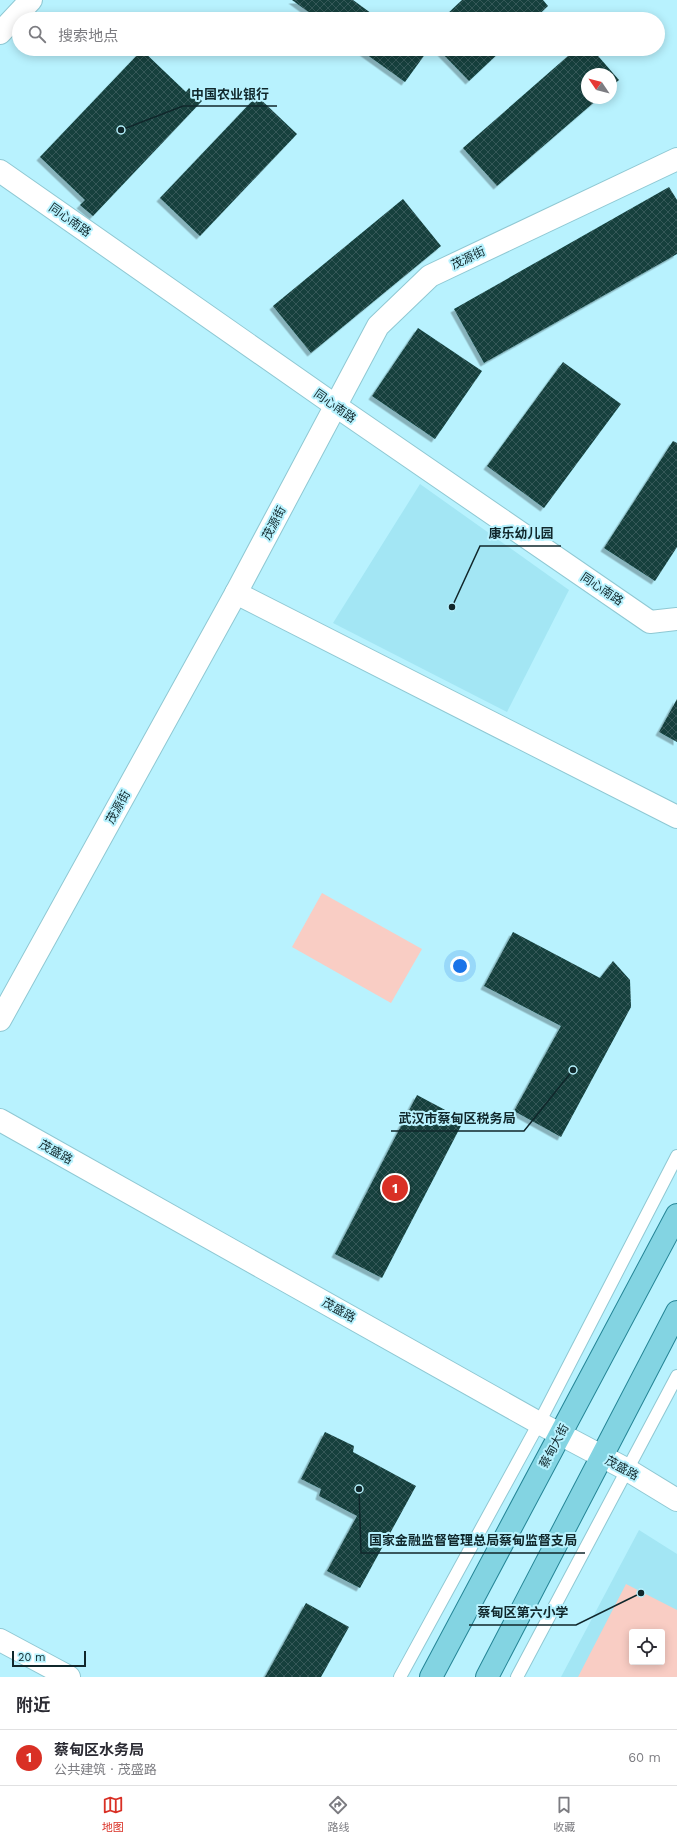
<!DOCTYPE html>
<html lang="zh">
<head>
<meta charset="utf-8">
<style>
	:root { --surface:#fff; --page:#f7f7f7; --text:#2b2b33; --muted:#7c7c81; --line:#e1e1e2; --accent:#d93025 }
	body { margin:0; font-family:"Work Sans","Noto Sans SC",sans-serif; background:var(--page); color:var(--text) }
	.controls { position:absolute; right:12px; bottom:12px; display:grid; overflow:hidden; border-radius:4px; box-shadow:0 2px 10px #0003 }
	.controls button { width:36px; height:36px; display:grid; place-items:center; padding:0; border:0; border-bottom:1px solid var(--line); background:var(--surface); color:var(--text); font:20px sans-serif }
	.compass { position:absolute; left:581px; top:68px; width:36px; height:36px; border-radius:50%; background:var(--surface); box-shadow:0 2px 10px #0003; rotate:305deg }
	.scale { position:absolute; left:12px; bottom:10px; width:74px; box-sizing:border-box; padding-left:4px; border:2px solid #10272b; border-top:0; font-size:11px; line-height:14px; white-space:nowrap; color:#10272b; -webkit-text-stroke:3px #b8f2fe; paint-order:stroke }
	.you { position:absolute; left:460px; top:966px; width:14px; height:14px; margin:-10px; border:3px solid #fff; border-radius:50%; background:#1a73e8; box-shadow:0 0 0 6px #1a73e833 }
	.badge { display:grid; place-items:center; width:26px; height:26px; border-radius:50%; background:var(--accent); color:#fff; font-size:13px; font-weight:700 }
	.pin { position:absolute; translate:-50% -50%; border:2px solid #fff; box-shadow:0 1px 4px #0006 }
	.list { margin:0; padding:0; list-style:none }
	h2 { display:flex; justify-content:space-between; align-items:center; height:52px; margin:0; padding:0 16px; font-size:17px }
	h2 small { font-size:13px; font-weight:400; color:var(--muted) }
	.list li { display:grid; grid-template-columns:26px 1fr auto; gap:12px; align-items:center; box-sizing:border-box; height:56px; padding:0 16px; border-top:1px solid var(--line) }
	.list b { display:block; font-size:15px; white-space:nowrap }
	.list p { margin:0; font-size:13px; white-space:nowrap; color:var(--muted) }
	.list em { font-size:13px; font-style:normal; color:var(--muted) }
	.icon { flex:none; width:22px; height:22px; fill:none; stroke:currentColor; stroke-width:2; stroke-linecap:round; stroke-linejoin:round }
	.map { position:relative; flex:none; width:677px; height:1677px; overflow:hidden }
	.search { position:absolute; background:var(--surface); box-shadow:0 2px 10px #0003; left:12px; right:12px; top:12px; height:44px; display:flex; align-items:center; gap:10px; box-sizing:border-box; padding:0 14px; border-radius:22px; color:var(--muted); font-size:15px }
	.sheet { height:108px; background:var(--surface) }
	nav { display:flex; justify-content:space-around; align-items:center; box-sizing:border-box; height:56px; border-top:1px solid var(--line); background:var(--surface); font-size:11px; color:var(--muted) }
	nav a { display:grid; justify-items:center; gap:2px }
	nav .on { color:var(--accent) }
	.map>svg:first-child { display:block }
	.built { fill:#a3e6f4; fill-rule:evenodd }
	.green { fill:#f9cdc4; fill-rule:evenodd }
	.building { fill:url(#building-cross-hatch); filter:url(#shadow) }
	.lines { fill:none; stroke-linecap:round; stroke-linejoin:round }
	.lane-casing { stroke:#8fc8d3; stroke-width:14 }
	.street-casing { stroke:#8fc8d3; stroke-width:24 }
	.secondary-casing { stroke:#8fc8d3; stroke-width:24 }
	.primary-casing { stroke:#258596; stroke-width:24 }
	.lane { stroke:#fff; stroke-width:12 }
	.street { stroke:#fff; stroke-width:22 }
	.secondary { stroke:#fff; stroke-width:22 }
	.primary { stroke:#83d4e2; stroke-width:22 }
	.labels { text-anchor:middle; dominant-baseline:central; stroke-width:4; stroke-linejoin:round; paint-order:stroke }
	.street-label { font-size:12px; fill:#10272b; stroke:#b8f2fe }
	.leader { fill:none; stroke:#10272b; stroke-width:1.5 }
	.callout-dot { fill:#10272b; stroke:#b8f2fe; stroke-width:1.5 }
	.callout-label { font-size:13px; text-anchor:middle; font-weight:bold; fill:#10272b; stroke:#b8f2fe; stroke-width:4; stroke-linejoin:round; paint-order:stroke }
</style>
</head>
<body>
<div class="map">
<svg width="677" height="1677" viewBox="0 0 677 1677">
	<defs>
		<pattern id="building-cross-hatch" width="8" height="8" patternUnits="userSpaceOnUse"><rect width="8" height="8" fill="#13403e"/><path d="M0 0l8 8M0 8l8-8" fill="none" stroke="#345958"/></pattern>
		<filter id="shadow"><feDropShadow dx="-3.5" dy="3.5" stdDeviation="0" flood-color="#0004"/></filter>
	</defs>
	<rect width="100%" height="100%" fill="#b8f2fe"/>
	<g class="built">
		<polygon points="420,484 569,590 507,712 333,623"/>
		<path d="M639,1530L677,1554V1677H561ZM632,1632H662V1662H632Z"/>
	</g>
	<g class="green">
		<polygon points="322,893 422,949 391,1003 292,947"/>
		<path d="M626,1584L677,1610V1677H578ZM632,1632H662V1662H632Z"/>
	</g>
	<g class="building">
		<polygon points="292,0 353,0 379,19 318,19"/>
		<polygon points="462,0 543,0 548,6 534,19 442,19"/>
		<polygon points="359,49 421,49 426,53 405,82"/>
		<polygon points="438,49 503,49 469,81"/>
		<polygon points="576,49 592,49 619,80 611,87 611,74 587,74 587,98 599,98 497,186 463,148"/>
		<polygon points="142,50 186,92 189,88 202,101 93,216 80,205 85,200 40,157"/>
		<polygon points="257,96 297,134 200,236 160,198"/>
		<polygon points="669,187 677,200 677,254 484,363 454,309"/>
		<polygon points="403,199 441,246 311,353 273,306"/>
		<polygon points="418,328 482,371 435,439 372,396"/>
		<polygon points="563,362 621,404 544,508 487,466"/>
		<polygon points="673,441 677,443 677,547 655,581 604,548"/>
		<polygon points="677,699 677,742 659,732"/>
		<polygon points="513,932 600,978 613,961 630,980 631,1007 561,1137 514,1111 561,1026 484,986"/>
		<polygon points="417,1095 464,1120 382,1278 335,1254"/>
		<polygon points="325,1432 354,1446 353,1452 416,1486 360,1588 327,1571 357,1516 319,1496 321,1489 301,1479"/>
		<polygon points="306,1603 349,1627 321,1677 265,1677"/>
	</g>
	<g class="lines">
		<g class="lane-casing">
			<g id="lane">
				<polyline points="400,1677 539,1423 677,1156"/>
				<polyline points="517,1677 677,1376"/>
			</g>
		</g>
		<g class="street-casing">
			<g id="street">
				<polyline points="0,171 336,406 650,622 677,619"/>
				<polyline points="236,593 677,817"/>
				<polyline points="0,1020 236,593 378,326 430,276 677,159"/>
				<polyline points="0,1120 539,1423 626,1469 677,1500"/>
				<polyline points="0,1640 69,1677"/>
			</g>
		</g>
		<g class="secondary-casing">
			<polyline id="secondary" points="0,33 31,0"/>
		</g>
		<g class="primary-casing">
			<g id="primary">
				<polyline points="431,1677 677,1215"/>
				<polyline points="487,1677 677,1312"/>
			</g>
		</g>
		<use href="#lane" class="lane"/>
		<use href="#street" class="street"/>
		<use href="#secondary" class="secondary"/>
		<use href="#primary" class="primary"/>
	</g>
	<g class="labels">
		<g class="street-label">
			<text transform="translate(70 220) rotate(35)">同心南路</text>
			<text transform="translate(468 258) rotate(-25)">茂源街</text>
			<text transform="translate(335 406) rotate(35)">同心南路</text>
			<text transform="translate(274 523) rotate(-62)">茂源街</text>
			<text transform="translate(602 589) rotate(34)">同心南路</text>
			<text transform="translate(118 807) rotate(-61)">茂源街</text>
			<text transform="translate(56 1152) rotate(29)">茂盛路</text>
			<text transform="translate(339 1310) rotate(29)">茂盛路</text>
			<text transform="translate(554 1446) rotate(-62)">蔡甸大街</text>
			<text transform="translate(622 1468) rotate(29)">茂盛路</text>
		</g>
	</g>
	<path class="leader" d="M121 130L183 106H277M452 607L480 546H561M573 1070L524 1131H391M359 1489L361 1553H585M641 1593L576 1625H469"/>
	<g class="callout-dot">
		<circle cx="121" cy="130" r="4"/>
		<circle cx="452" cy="607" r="4"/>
		<circle cx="573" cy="1070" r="4"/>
		<circle cx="359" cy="1489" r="4"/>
		<circle cx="641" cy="1593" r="4"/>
	</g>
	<g class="callout-label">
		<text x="230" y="99">中国农业银行</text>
		<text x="521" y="538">康乐幼儿园</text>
		<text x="457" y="1123">武汉市蔡甸区税务局</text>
		<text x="473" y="1545">国家金融监督管理总局蔡甸监督支局</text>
		<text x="523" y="1617">蔡甸区第六小学</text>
	</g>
</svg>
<div class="controls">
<button><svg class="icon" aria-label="locate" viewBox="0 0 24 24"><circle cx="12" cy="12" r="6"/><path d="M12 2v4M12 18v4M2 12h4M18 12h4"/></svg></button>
</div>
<svg class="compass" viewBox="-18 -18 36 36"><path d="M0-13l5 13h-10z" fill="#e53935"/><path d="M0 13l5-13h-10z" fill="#7c7c81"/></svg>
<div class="scale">20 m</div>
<div class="you"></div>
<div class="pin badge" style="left:395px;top:1188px">1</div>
<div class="search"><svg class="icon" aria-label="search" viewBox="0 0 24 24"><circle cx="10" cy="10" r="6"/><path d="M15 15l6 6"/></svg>搜索地点</div>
</div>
<section class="sheet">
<h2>附近<small></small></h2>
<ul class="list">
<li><span class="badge">1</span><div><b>蔡甸区水务局</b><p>公共建筑 · 茂盛路</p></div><em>60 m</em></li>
</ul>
</section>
<nav>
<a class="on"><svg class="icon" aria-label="map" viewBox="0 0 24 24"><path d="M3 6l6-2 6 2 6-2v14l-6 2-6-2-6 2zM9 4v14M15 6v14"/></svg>地图</a>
<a><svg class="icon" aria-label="directions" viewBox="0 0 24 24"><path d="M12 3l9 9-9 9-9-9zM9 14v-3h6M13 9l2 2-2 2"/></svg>路线</a>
<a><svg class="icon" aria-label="saved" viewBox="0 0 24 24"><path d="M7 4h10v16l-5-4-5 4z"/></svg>收藏</a>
</nav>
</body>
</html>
